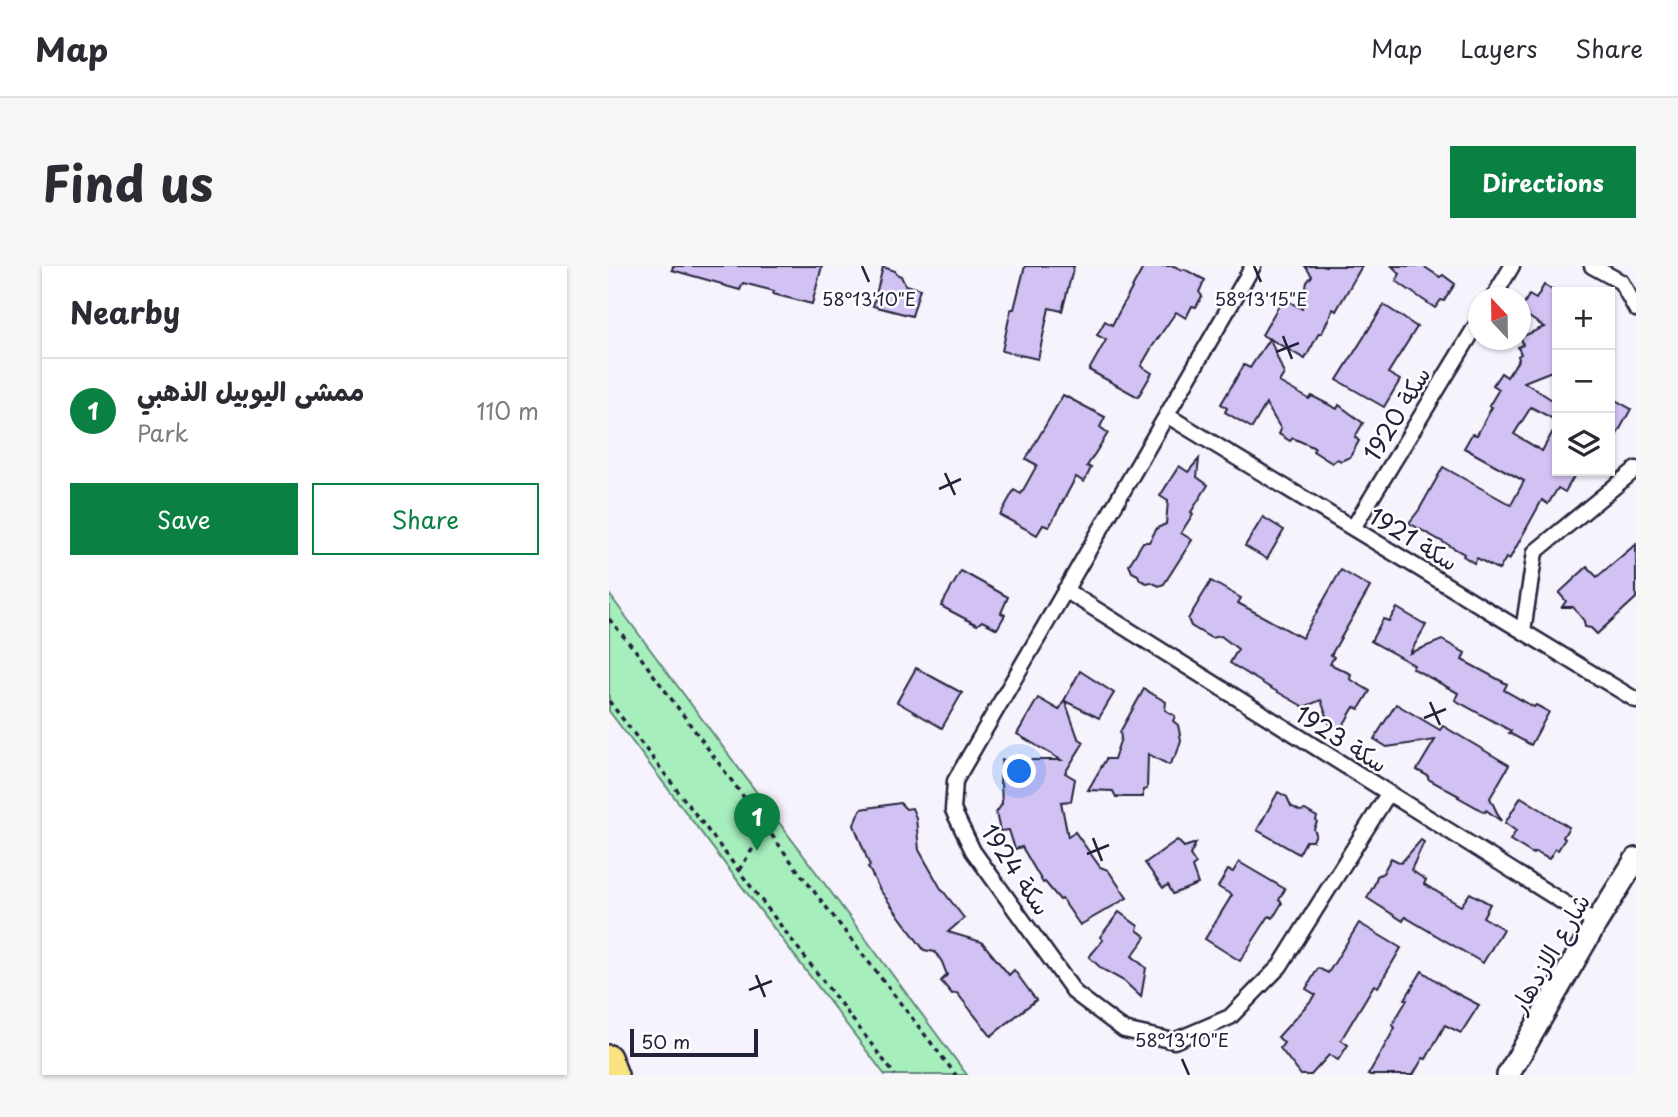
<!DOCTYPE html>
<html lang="en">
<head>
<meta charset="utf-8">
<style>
	:root { --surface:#fff; --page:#f7f7f7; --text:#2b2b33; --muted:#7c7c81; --line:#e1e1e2; --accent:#0b8043 }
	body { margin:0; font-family:"Playpen Sans","Playpen Sans Arabic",sans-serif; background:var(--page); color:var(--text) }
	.controls { position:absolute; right:21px; top:21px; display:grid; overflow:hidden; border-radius:0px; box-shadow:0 2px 5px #0004 }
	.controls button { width:63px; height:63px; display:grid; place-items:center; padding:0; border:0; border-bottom:2px solid var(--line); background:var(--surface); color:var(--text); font:35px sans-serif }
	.compass { position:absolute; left:859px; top:21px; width:63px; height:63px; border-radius:50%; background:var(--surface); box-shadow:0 2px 5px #0004; rotate:338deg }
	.scale { position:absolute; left:21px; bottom:18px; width:128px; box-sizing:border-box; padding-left:7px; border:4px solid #22223b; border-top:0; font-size:19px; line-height:24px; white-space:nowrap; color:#22223b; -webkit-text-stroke:5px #fff; paint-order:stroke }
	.you { position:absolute; left:411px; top:506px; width:24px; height:24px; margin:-18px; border:5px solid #fff; border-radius:50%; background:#1a73e8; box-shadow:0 0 0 10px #1a73e833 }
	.badge { display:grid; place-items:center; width:46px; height:46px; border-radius:50%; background:var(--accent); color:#fff; font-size:23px; font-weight:700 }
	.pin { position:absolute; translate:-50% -58px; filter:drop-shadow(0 2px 4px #0008) }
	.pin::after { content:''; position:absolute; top:37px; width:24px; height:21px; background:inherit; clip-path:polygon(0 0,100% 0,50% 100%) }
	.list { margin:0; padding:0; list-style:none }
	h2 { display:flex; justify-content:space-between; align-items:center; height:91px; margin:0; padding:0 28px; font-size:30px }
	h2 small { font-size:23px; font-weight:400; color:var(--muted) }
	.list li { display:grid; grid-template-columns:46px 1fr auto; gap:21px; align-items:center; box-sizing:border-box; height:105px; padding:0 28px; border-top:2px solid var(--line) }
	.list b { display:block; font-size:26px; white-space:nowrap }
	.list p { margin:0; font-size:23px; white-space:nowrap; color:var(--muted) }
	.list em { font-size:23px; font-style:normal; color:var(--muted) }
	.actions { display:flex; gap:14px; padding:21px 28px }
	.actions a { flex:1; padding:16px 0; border:2px solid var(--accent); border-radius:0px; text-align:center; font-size:24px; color:var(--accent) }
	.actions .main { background:var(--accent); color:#fff }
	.icon { flex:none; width:38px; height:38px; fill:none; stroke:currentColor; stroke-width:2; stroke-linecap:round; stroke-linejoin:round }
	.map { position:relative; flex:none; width:1027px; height:809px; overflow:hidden; border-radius:0px }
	header { display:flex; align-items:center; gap:42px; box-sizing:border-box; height:98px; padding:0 35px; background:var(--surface); border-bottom:2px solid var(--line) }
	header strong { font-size:33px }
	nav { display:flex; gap:38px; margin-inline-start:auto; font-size:24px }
	.intro { display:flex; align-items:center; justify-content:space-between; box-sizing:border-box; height:168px; padding:0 42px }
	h1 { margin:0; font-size:49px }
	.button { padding:18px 32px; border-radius:0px; background:var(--accent); color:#fff; font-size:24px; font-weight:700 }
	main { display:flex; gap:42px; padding:0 42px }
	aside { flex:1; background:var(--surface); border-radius:0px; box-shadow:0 2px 5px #0004 }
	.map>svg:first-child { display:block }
	.green { fill:#a6efbd; stroke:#64887c; stroke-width:2 }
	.building { fill:#d2c2f3; stroke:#22223b; stroke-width:2 }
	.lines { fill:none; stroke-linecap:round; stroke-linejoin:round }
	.street-casing { stroke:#22223b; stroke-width:19 }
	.secondary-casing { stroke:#22223b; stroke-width:26 }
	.primary-casing { stroke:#22223b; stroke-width:28 }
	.path { stroke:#22223b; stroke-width:3.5; stroke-dasharray:5 5; stroke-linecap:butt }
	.street { stroke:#fff; stroke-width:14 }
	.secondary { stroke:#fff; stroke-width:21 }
	.primary { stroke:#f8e281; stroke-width:23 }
	.ticks { fill:none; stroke:#22223b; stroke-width:2.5 }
	.labels { text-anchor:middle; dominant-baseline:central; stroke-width:5; stroke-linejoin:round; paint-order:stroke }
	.street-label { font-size:24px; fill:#22223b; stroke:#fff }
	.ticks-label { font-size:18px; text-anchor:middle; fill:#22223b; stroke:#fff; stroke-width:5; stroke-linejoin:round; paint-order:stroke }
</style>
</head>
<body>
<header>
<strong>Map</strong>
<nav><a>Map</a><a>Layers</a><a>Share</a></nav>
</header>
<div class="intro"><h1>Find us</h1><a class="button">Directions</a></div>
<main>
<aside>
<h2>Nearby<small></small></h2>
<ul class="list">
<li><span class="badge">1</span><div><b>ممشى اليوبيل الذهبي</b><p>Park</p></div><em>110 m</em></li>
</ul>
<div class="actions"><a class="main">Save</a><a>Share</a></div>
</aside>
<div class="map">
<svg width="1027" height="809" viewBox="0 0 1027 809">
	<rect width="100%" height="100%" fill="#f6f3fd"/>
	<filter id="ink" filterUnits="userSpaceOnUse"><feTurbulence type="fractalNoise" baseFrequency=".0143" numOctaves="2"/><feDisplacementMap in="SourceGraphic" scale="14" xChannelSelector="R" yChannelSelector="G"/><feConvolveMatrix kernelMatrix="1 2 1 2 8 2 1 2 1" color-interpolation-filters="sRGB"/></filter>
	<g filter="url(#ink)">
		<polygon class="green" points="0,328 358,809 276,809 0,445"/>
		<g class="building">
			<polygon points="64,0 213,0 203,38 164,28 165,25 134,17 131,24 113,19 113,18 63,4"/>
			<polygon points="416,0 465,0 453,45 440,42 429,93 393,85 402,43 405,43"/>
			<polygon points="535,0 565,0 573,4 575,3 596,14 590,26 593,30 587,41 583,40 577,52 567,46 543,81 532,100 543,107 529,131 480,104 497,74 488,69 496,55 503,59"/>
			<polygon points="696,0 753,0 727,45 724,43 713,67 710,67 696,93 661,73 675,108 670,116 700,133 703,130 728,143 730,139 754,157 746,171 750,175 741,191 732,195 728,193 723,197 704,185 706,182 684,172 681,175 670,168 672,163 657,138 643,162 616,146 618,142 612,138 635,99 641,102 660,73 653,69 674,32 693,43 698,16 703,10"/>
			<polygon points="783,0 814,0 831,11 834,9 846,18 835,35 832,34 826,42 787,15 791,8"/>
			<polygon points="274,1 286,5 287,8 292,10 296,19 311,23 303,50 264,40"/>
			<polygon points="935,19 948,27 948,103 915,116 948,137 948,155 922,141 905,168 933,185 948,158 948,205 968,205 956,226 949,222 939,238 933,234 900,294 897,292 890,304 868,292 865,297 854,290 855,288 800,257 810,244 834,201 902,239 915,215 855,182 863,168 868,169 883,141 880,140 890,123 884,119 892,107 898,111 910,93 909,90 912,88 909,81 914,79 912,71 935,61 917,49 918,48 912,43 920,29 927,33"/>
			<polygon points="775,39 808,61 779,107 791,114 775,141 728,114"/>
			<polygon points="454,129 496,151 491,161 499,167 478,200 482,202 475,216 467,211 440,261 434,259 428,269 391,249 405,224 412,228 428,199 417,193"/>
			<polygon points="1001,131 1022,143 1001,181"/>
			<polygon points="590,193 588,211 599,219 582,246 584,248 572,267 583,274 555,318 550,320 542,316 538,317 531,314 529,309 523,306 520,299 534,276 540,276 548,262 557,258 559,235 551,230 570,200 579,206"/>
			<polygon points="654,251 675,264 658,293 636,280"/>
			<polygon points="1027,278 1027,332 988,368 982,362 976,361 975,355 964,341 953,341 957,335 950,327 978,301 988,311"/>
			<polygon points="732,304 761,321 722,389 725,391 721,398 742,408 741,413 761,425 750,443 745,441 732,463 720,457 712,434 695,441 660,421 621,397 629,383 612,370 602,372 582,360 579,353 602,315 632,332 629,337 693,372"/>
			<polygon points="352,305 399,331 392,347 396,349 388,363 373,355 368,359 332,340"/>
			<polygon points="788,342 817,359 801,387 833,374 856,387 853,394 898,418 895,424 925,441 927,439 940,446 922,479 900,467 902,465 846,434 849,427 803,402 805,399 762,375 774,353 780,355"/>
			<polygon points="307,402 353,427 333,462 288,436"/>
			<polygon points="471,405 505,427 490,452 456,435 469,472 475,476 456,507 466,513 462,535 452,536 459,571 466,566 491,601 499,604 518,632 471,659 453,633 451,634 436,616 434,617 413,581 406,583 400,564 391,565 387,547 393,538 392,518 391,517 393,494 452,494 408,468 429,432 450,444"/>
			<polygon points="535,423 557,436 556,444 566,450 564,455 569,459 572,474 568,487 560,499 539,488 538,523 534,524 534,531 507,531 504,525 479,524 497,493 505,493 512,472 511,466"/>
			<polygon points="787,438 831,464 834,460 900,499 881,532 892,555 877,544 876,546 849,531 850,530 819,513 819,510 808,504 826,474 778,481 765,473"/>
			<polygon points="669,526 678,531 682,540 691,545 696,544 708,551 707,554 708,556 705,563 707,568 704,575 697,575 690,588 648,564"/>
			<polygon points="912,531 960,561 954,571 956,573 949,584 946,583 940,593 926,586 924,588 901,574 907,565 896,557"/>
			<polygon points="291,537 297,543 303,542 307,552 310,584 331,621 355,652 339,666 373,676 400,709 405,704 427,734 382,770 348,727 343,728 332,715 338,709 333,696 326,686 315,684 271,624 259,601 261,600 245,559 248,550 252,543"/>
			<polygon points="568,574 575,581 587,577 581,589 587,598 583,601 589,618 564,628 559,619 554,622 536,597"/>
			<polygon points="812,574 815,576 802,604 817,614 815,618 852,640 861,627 881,638 874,651 894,663 874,697 796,651 794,655 758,632 766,617 768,610 774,607 782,592 792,597"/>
			<polygon points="630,596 676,623 670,634 673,637 664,652 660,650 631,695 596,673 623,629 609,621 619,604 624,606"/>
			<polygon points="510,646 529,660 528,664 537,671 523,690 537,702 532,731 515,715 493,703 480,691 494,674 491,671"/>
			<polygon points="750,657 792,682 769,721 765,719 732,774 739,779 729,794 720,789 702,809 692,809 671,782 675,777 669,771 707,729 697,723 709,702 719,707"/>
			<polygon points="813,705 841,724 870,739 852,767 836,759 817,793 814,792 804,809 759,809 786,762 783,759 798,734 796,733"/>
		</g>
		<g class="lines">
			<g class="street-casing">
				<g id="street">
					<polyline points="644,0 346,515 344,544 364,585 466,727 515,764 565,775 621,751 671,700 779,528"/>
					<polyline points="983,0 1012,16 1027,43"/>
					<polyline points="884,32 903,0"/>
					<polyline points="559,150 1027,434"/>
					<polyline points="744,262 870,55"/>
					<polyline points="456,324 987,657"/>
					<polyline points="914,365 926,286 1027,203"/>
				</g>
			</g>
			<g class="secondary-casing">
				<polyline id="secondary" points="899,809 987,657 1027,593"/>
			</g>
			<g class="primary-casing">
				<polyline id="primary" points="0,791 7,809"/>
			</g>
			<g class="path">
				<polyline points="0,353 27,385 187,602 347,809"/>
				<polyline points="0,435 286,809"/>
				<polyline points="130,604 157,562"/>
			</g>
			<use href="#street" class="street"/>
			<use href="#secondary" class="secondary"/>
			<use href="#primary" class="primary"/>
		</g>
	</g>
	<path class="ticks" d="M253,0L260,16M645,0L652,16M674,70L683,93M667,86L690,77M336,207L346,229M330,223L352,213M821,436L831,459M815,452L837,443M484,572L493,595M478,588L500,579M147,709L156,731M140,724L163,715M573,793L580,809"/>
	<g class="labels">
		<g class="street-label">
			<text transform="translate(787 147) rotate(-59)">سكة 1920</text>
			<text transform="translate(805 272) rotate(31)">سكة 1921</text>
			<text transform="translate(733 472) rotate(32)">سكة 1923</text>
			<text transform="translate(408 603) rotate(56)">سكة 1924</text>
			<text transform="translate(940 687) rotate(-60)">شارع الازدهار</text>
		</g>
	</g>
	<g class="ticks-label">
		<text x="260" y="40">58°13'10"E</text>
		<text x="652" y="40">58°13'15"E</text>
		<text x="573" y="781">58°13'10"E</text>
	</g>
</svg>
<div class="controls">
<button>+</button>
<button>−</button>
<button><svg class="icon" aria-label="layers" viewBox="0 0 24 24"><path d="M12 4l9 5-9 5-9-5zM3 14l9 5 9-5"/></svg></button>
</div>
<svg class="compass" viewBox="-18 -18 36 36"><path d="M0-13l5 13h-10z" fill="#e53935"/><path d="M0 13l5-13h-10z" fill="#7c7c81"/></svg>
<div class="scale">50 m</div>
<div class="you"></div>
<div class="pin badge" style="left:148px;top:585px">1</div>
</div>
</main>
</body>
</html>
